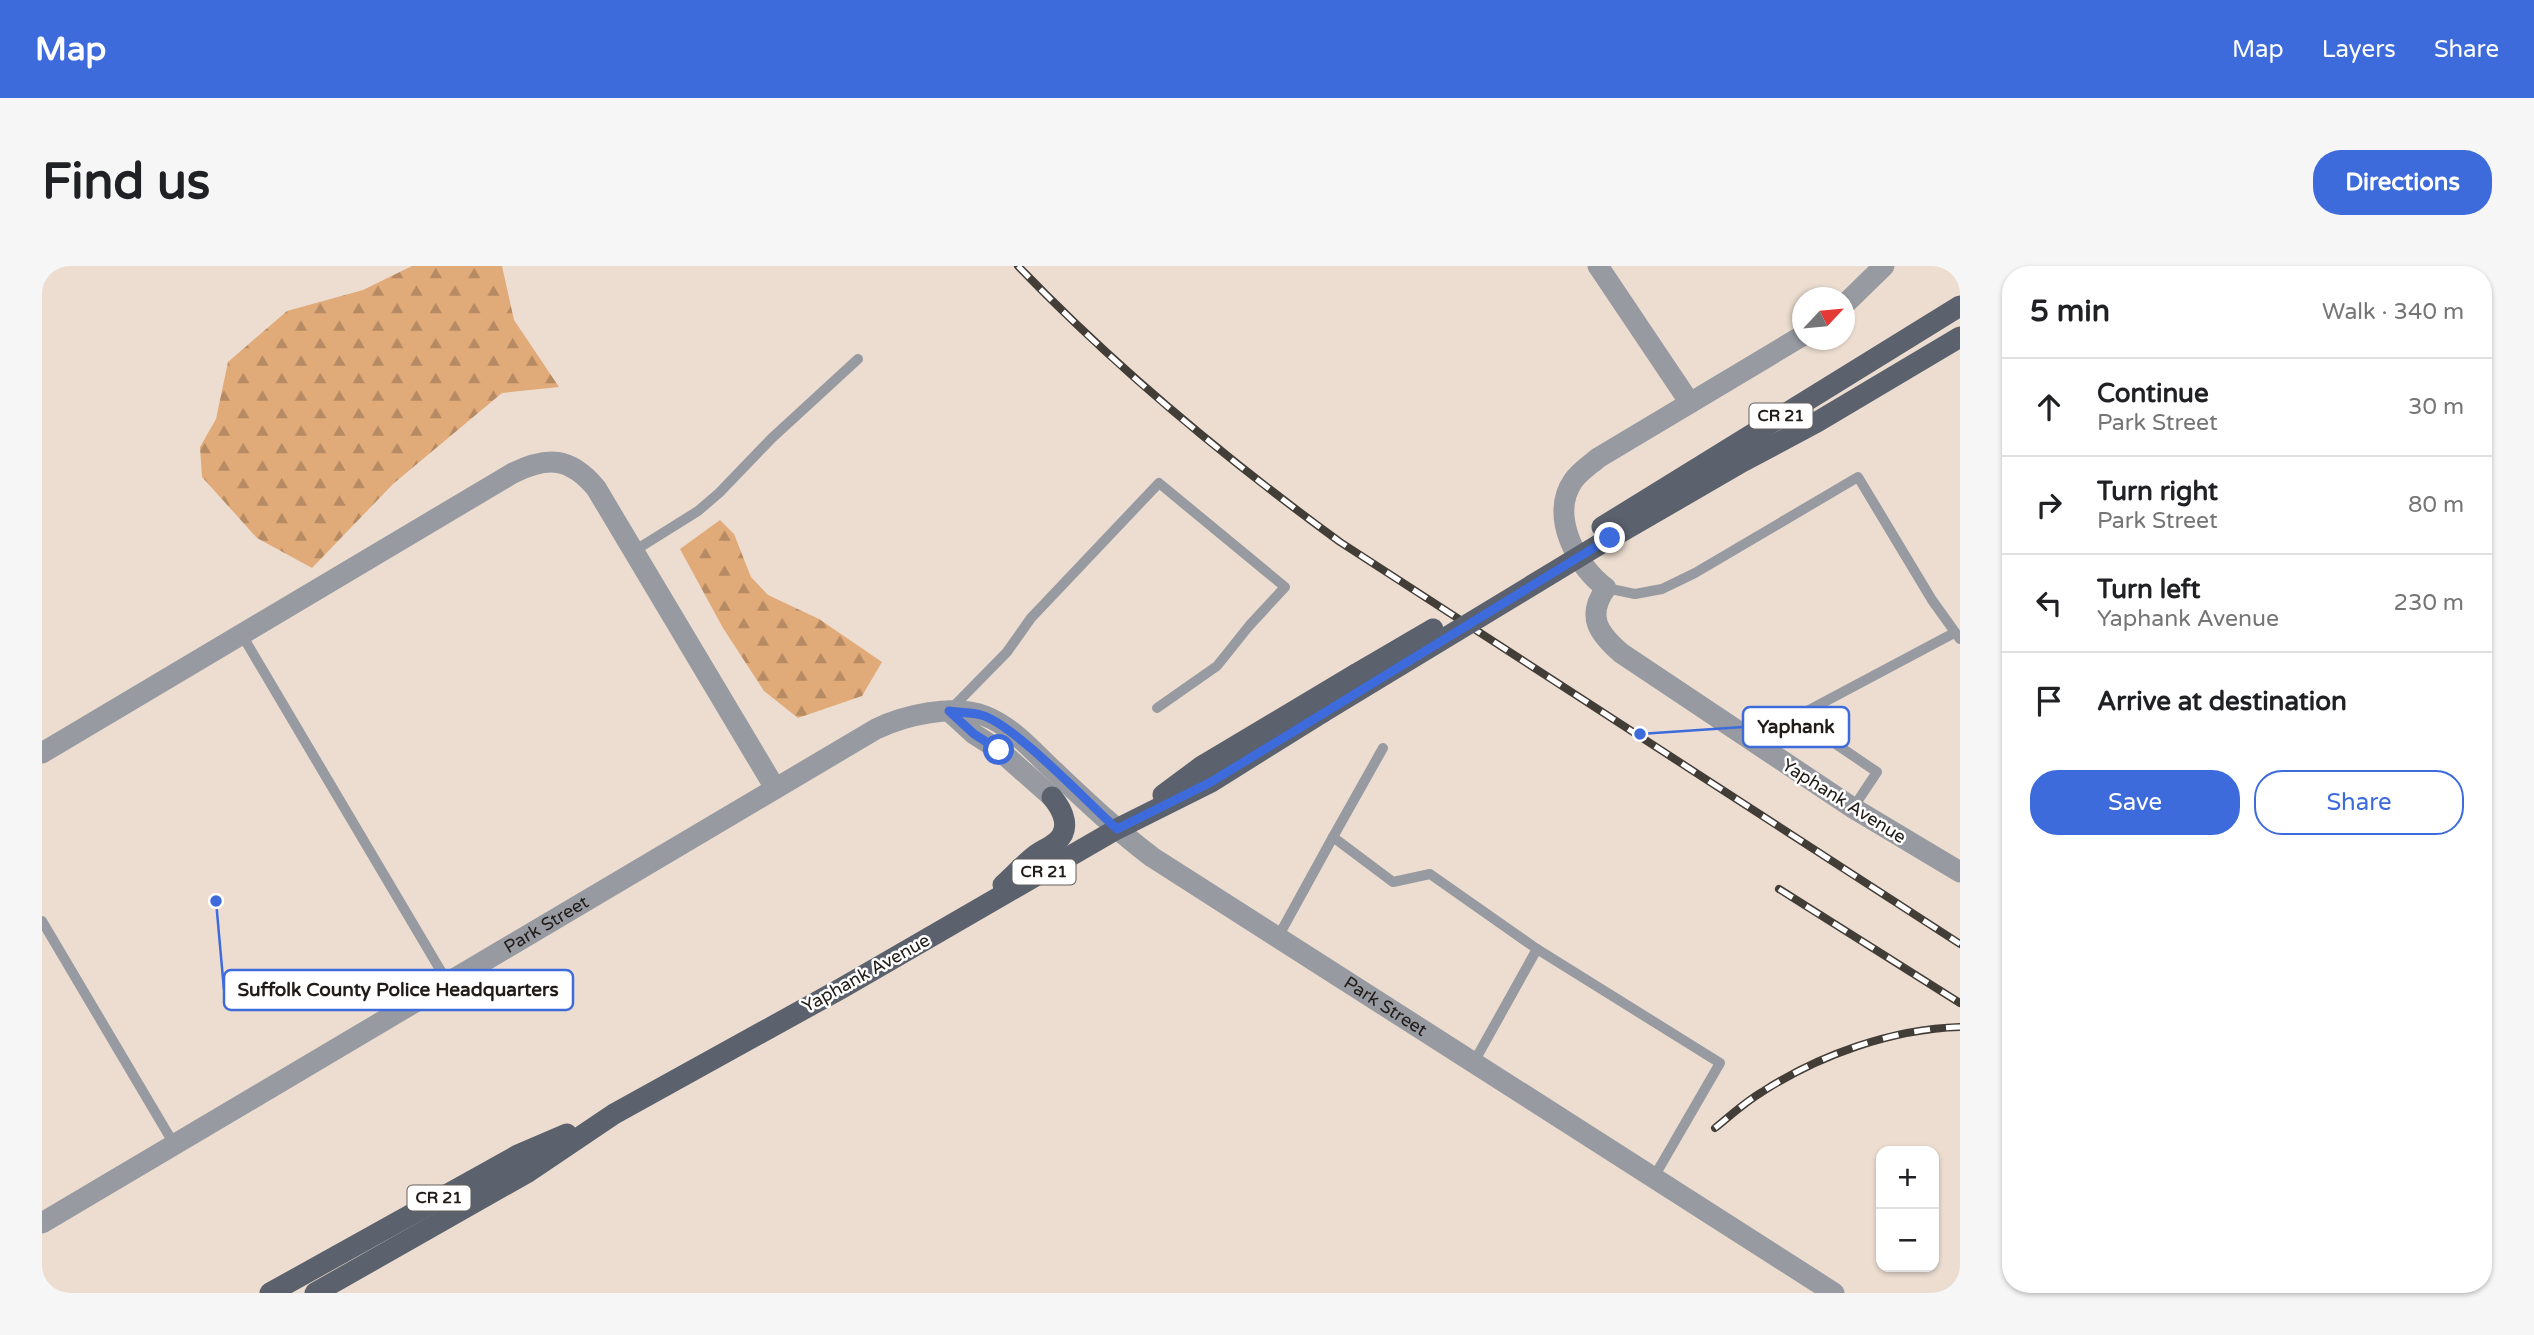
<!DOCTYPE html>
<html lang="en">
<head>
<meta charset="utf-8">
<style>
	:root { --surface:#fff; --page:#f6f6f6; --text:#202124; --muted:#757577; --line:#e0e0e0; --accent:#3d6bdc }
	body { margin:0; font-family:"Varela Round",sans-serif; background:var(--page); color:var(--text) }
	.controls { position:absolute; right:21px; bottom:21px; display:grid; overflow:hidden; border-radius:14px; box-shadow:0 2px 5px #0004 }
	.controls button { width:63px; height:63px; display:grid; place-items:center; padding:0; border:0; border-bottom:2px solid var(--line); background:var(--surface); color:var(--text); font:35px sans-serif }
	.compass { position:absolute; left:1750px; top:21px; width:63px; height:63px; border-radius:50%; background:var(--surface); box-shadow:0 2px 5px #0004; rotate:64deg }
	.stop { position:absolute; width:21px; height:21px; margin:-16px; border:5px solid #3d6bdc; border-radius:50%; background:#fff }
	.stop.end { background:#3d6bdc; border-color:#fff; box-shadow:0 2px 7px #0008 }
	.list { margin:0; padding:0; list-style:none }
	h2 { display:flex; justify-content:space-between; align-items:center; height:91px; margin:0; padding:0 28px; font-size:30px }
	h2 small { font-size:23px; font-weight:400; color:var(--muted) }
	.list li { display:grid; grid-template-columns:46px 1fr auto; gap:21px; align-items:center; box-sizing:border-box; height:98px; padding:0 28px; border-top:2px solid var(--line) }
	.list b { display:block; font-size:26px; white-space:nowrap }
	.list p { margin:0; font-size:23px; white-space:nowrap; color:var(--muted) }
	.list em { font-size:23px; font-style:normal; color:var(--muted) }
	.actions { display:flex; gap:14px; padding:21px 28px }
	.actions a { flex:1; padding:16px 0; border:2px solid var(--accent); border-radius:28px; text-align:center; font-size:24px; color:var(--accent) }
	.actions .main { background:var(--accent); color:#fff }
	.icon { flex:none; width:38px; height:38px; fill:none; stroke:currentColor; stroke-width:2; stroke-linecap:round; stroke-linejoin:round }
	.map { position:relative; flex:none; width:1918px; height:1027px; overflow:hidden; border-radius:28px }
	header { display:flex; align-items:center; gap:42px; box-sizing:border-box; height:98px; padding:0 35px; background:var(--accent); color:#fff }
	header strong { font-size:33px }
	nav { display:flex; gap:38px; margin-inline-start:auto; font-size:24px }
	.intro { display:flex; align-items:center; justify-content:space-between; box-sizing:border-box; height:168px; padding:0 42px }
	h1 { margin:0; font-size:49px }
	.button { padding:18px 32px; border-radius:28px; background:var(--accent); color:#fff; font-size:24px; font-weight:700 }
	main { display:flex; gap:42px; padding:0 42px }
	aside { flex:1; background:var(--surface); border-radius:28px; box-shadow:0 2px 5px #0004 }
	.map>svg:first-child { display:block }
	.forest { fill:url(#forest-firs) }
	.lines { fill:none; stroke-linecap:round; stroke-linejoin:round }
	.lane { stroke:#979aa1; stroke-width:10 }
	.street { stroke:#979aa1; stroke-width:21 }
	.primary { stroke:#5b616d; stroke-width:21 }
	.rail-casing { stroke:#433d37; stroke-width:8 }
	.rail { stroke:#fff; stroke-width:5; stroke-dasharray:16; stroke-linecap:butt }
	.primary-bridge { stroke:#5b616d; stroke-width:21 }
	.route { stroke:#3d6bdc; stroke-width:9 }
	.labels { text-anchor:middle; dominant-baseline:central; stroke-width:5; stroke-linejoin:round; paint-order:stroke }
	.shield { fill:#fff; stroke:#64605d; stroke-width:2 }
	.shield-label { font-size:16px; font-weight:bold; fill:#211c18 }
	.street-label { font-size:18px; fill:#211c18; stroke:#fff }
	.leader { fill:none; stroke:#3d6bdc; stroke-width:2.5 }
	.callout-dot { fill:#3d6bdc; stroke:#fff; stroke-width:2.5 }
	.callout { fill:#fff; stroke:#3d6bdc; stroke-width:2.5 }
	.callout-label { font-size:19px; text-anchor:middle; font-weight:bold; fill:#211c18 }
</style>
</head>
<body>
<header>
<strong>Map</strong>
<nav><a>Map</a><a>Layers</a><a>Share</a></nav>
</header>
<div class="intro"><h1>Find us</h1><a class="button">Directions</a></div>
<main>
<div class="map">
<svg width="1918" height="1027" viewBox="0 0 1918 1027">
	<defs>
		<pattern id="forest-firs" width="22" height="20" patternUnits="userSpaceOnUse" patternTransform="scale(1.75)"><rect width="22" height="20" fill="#e1aa79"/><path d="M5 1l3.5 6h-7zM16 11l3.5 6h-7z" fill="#b68a62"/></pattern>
	</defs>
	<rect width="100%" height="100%" fill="#ecddd0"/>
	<g class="forest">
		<polygon points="370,0 460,0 472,54 517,121 460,127 351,218 270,302 215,272 160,211 158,181 174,153 186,96 245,45 321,24"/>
		<polygon points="678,254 692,268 709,311 726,329 777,353 840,396 820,430 756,452 722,425 681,362 638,283"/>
	</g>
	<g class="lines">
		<g class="lane">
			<polyline points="592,285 656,245 677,227 730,172 816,93"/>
			<polyline points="1564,322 1593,328 1620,323 1653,307 1816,211 1890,334 1918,373"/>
			<polyline points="200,369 406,717"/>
			<polyline points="909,443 965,386 989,352 1117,217 1243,321 1207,360 1175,400 1115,442"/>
			<polyline points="1754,451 1835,506 1811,542"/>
			<polyline points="1720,482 1754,451 1912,367"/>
			<polyline points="1291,571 1341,482"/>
			<polyline points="0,655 132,878"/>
			<polyline points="1236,671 1291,571 1351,616 1388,608 1495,683 1678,797 1612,911"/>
			<polyline points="1432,796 1495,683"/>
		</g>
		<g class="street">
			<polyline points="1556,0 1648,137"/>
			<polyline points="1802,39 1842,0"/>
			<path d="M1760,70L1556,192C1548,199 1537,206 1531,215C1507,250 1535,301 1564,322C1544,350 1556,367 1579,387L1811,542L1918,606"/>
			<polyline points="907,445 932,468 957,484 1010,531"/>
			<path d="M0,487L471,207C506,190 528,191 554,222L733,522"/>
			<path id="s1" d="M0,957L834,463C863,449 911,438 943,450C969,460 990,484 1010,503C1042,533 1074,564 1110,591L1792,1027"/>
		</g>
		<g class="primary">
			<polyline points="1560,261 1918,40"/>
			<polyline points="1574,269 1700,196 1775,156 1918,71"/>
			<polyline points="1121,529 1160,500 1314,408"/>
			<path d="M961,619C972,609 983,597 995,588C1001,584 1008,581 1014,576C1030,563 1021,544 1010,531"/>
			<polyline points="228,1027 476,889 525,868"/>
			<polyline points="273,1027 486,906 572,848 800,722 1075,563 1169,516 1281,446"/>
		</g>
		<g class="rail-casing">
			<g id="rail">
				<path d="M976,0C1075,103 1183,192 1298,276L1918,678"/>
				<polyline points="1737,623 1918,737"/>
				<path d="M1673,862C1688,850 1703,836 1720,826C1777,789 1850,763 1918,761"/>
			</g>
		</g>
		<use href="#rail" class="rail"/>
		<g class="primary-bridge">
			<polyline points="1314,408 1391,363"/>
			<polyline points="1281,446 1568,272"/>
		</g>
	</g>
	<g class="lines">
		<path class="route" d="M957,484L932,468L907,445C918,447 929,446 939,449C971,457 1047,538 1075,563L1169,516L1568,272"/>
	</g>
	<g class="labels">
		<g class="shield">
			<rect x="1707.5" y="137.5" width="63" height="25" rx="5"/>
			<rect x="970.5" y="593.5" width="63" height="25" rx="5"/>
			<rect x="365.5" y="919.5" width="63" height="25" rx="5"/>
		</g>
		<g class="shield-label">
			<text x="1739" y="150">CR 21</text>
			<text x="1002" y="606">CR 21</text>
			<text x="397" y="932">CR 21</text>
		</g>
		<g class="street-label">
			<text transform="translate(1802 535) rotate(32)">Yaphank Avenue</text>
			<text stroke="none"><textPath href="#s1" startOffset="586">Park Street</textPath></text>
			<text transform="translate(824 707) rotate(-29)">Yaphank Avenue</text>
			<text stroke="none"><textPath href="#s1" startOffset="1578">Park Street</textPath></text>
		</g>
	</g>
	<path class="leader" d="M1598 468L1701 461M174 635L182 724"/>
	<g class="callout-dot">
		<circle cx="1598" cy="468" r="7"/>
		<circle cx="174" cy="635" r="7"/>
	</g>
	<g class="callout">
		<rect x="1701" y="441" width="106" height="40" rx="7"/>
		<rect x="182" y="704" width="349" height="40" rx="7"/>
	</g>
	<g class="callout-label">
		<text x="1754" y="467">Yaphank</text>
		<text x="356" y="730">Suffolk County Police Headquarters</text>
	</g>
</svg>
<div class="controls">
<button>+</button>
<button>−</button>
</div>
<svg class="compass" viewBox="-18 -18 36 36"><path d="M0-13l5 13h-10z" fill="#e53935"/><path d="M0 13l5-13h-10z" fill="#757577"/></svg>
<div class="stop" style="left:957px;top:484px"></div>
<div class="stop end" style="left:1568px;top:272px"></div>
</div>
<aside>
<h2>5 min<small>Walk · 340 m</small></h2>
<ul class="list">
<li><svg class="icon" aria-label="ahead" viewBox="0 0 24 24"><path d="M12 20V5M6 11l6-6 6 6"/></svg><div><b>Continue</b><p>Park Street</p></div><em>30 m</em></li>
<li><svg class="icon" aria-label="right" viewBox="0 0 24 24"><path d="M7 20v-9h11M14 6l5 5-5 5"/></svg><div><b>Turn right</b><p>Park Street</p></div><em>80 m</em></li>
<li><svg class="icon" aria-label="left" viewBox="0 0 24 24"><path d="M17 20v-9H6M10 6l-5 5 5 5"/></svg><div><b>Turn left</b><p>Yaphank Avenue</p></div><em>230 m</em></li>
<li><svg class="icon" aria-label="arrive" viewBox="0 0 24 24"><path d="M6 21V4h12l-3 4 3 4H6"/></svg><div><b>Arrive at destination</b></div></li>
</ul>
<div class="actions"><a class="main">Save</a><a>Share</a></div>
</aside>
</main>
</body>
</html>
